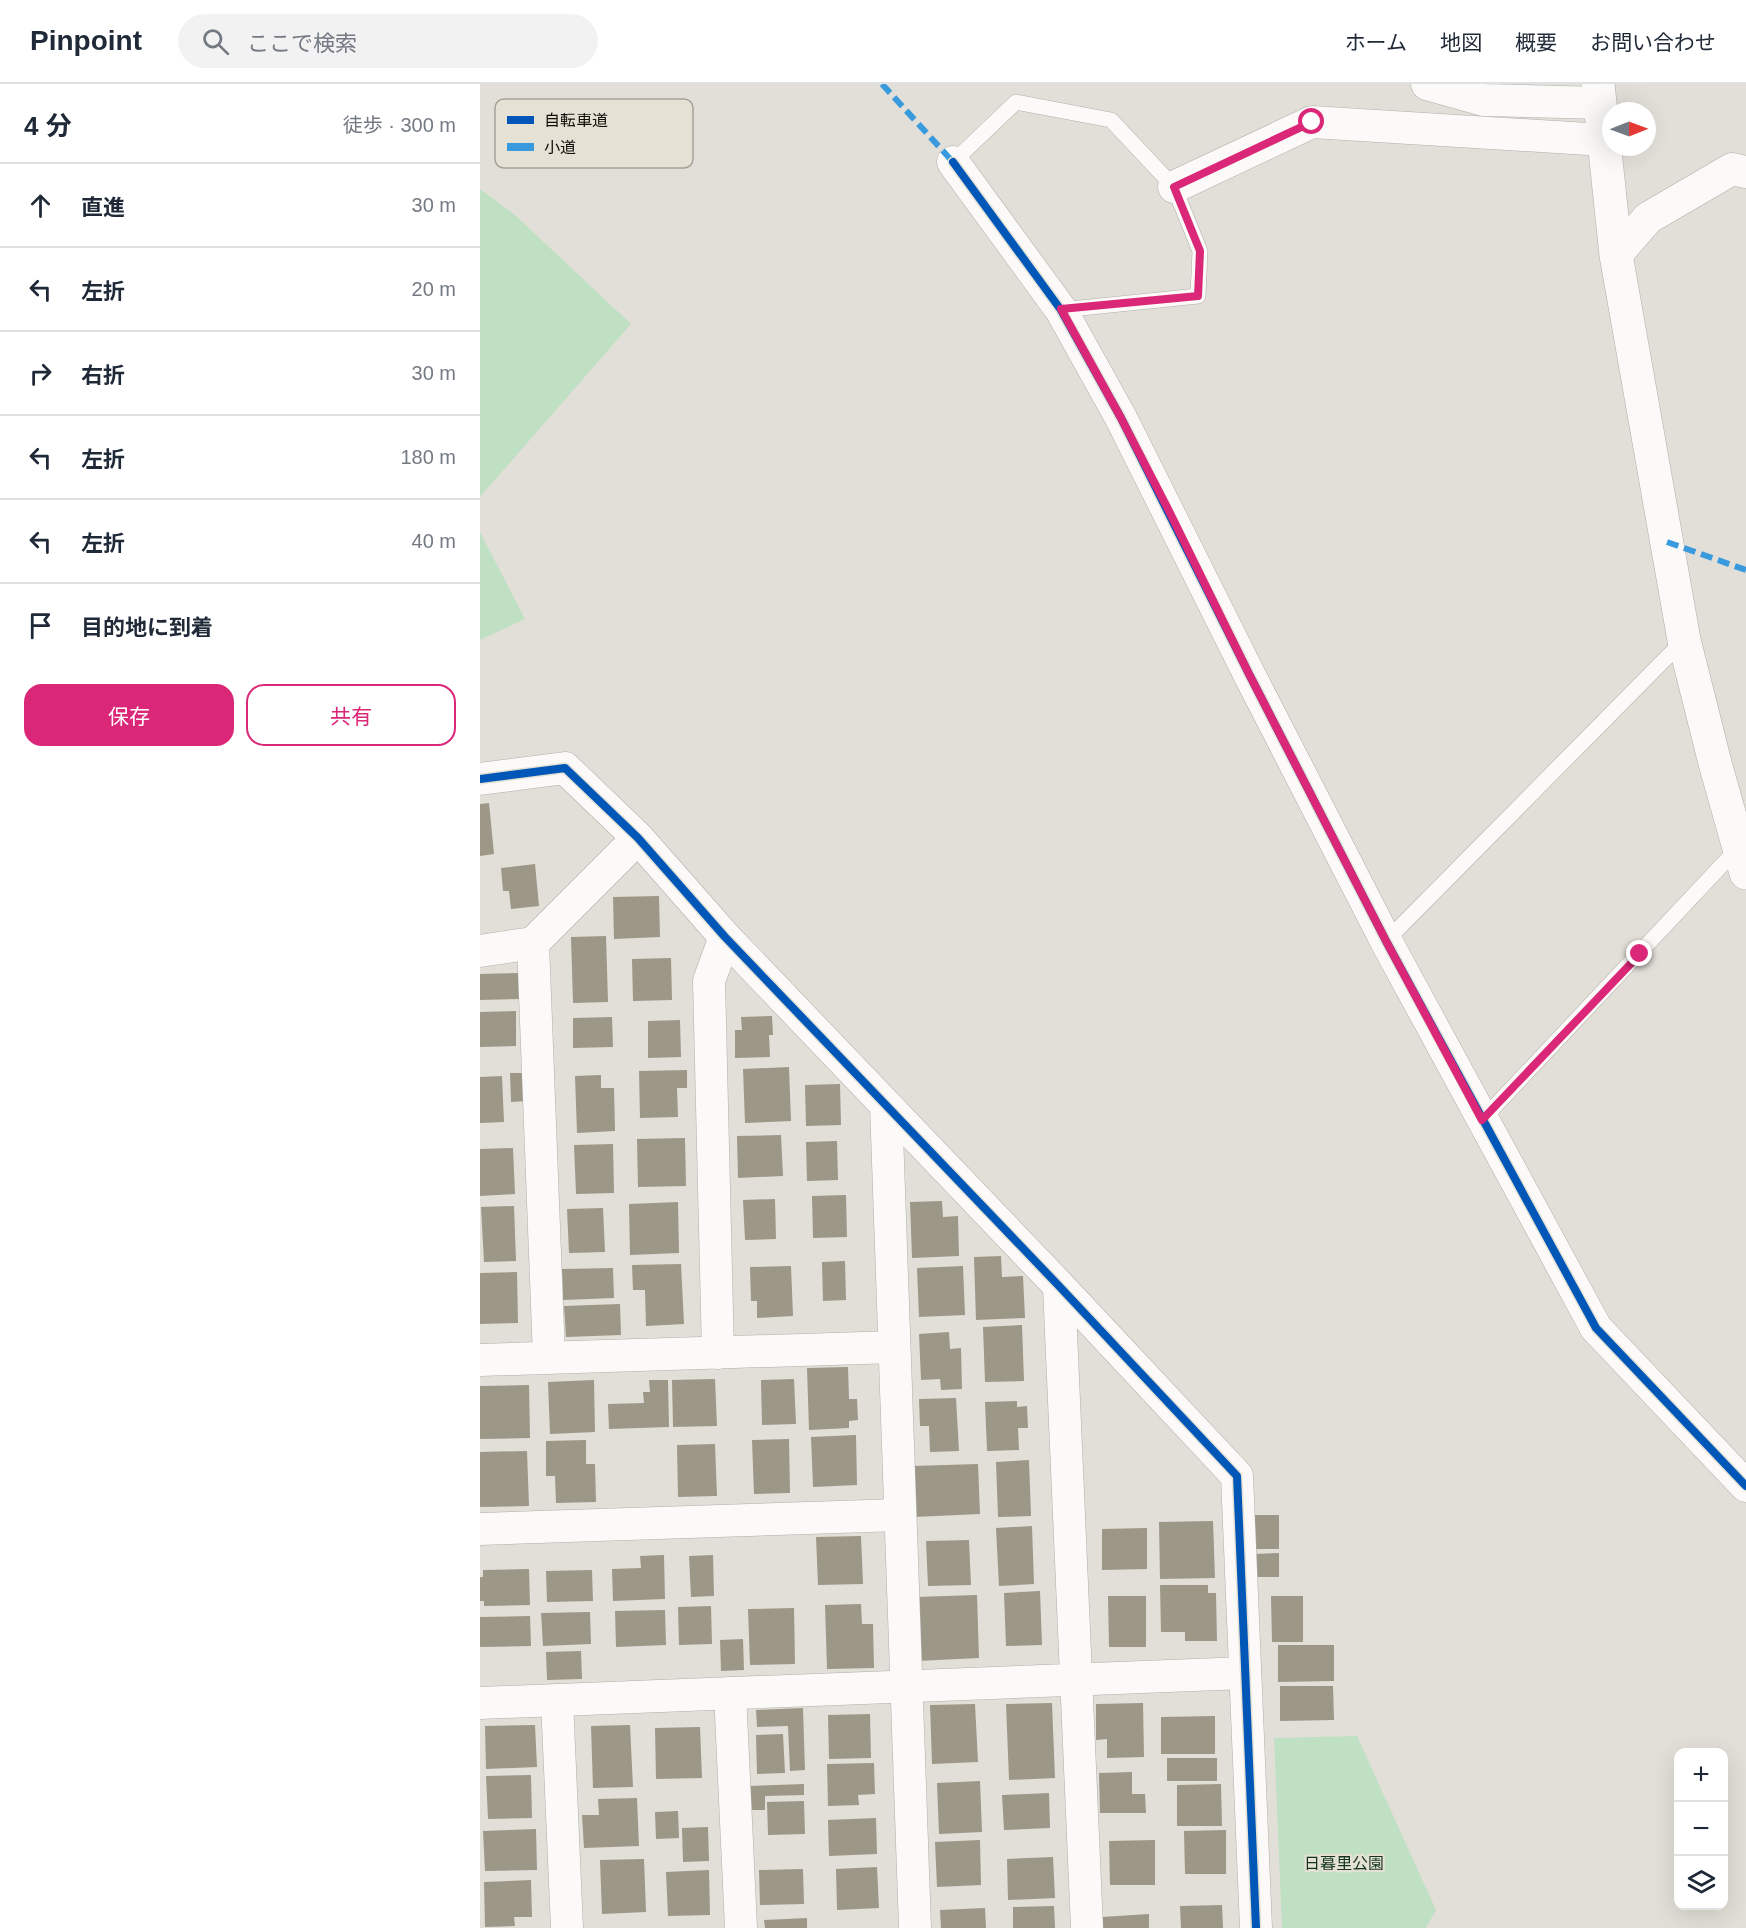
<!DOCTYPE html>
<html lang="ja">
<head>
<meta charset="utf-8">
<style>
	:root { --surface:#fff; --page:#f2f2f3; --text:#1f2937; --muted:#747a83; --line:#e0e1e3; --accent:#db2777 }
	body { margin:0; font-family:Helvetica,"Noto Sans JP",sans-serif; background:var(--page); color:var(--text) }
	.controls { position:absolute; right:18px; bottom:18px; display:grid; overflow:hidden; border-radius:12px; box-shadow:0 6px 24px #0002 }
	.controls button { width:54px; height:54px; display:grid; place-items:center; padding:0; border:0; border-bottom:2px solid var(--line); background:var(--surface); color:var(--text); font:30px sans-serif }
	.compass { position:absolute; left:1122px; top:18px; width:54px; height:54px; border-radius:50%; background:var(--surface); box-shadow:0 6px 24px #0002; rotate:89deg }
	.stop { position:absolute; width:18px; height:18px; margin:-14px; border:4px solid #db2777; border-radius:50%; background:#fff }
	.stop.end { background:#db2777; border-color:#fff; box-shadow:0 2px 6px #0008 }
	.list { margin:0; padding:0; list-style:none }
	h2 { display:flex; justify-content:space-between; align-items:center; height:78px; margin:0; padding:0 24px; font-size:26px }
	h2 small { font-size:20px; font-weight:400; color:var(--muted) }
	.list li { display:grid; grid-template-columns:39px 1fr auto; gap:18px; align-items:center; box-sizing:border-box; height:84px; padding:0 24px; border-top:2px solid var(--line) }
	.list b { display:block; font-size:22px; white-space:nowrap }
	.list em { font-size:20px; font-style:normal; color:var(--muted) }
	.actions { display:flex; gap:12px; padding:18px 24px }
	.actions a { flex:1; padding:14px 0; border:2px solid var(--accent); border-radius:18px; text-align:center; font-size:21px; color:var(--accent) }
	.actions .main { background:var(--accent); color:#fff }
	.icon { flex:none; width:33px; height:33px; fill:none; stroke:currentColor; stroke-width:2; stroke-linecap:round; stroke-linejoin:round }
	.map { position:relative; flex:none; width:1266px; height:1844px; overflow:hidden }
	header { display:flex; align-items:center; gap:36px; box-sizing:border-box; height:84px; padding:0 30px; background:var(--surface); border-bottom:2px solid var(--line) }
	header strong { font-size:28px }
	nav { display:flex; gap:33px; margin-inline-start:auto; font-size:21px }
	.search { width:420px; height:54px; background:var(--page); display:flex; align-items:center; gap:15px; box-sizing:border-box; padding:0 21px; border-radius:33px; color:var(--muted); font-size:22px }
	main { display:flex }
	aside { flex:1; background:var(--surface) }
	.map>svg:first-child { display:block }
	.green { fill:#c0e0c4 }
	.building { fill:#9c9787 }
	.lines { fill:none; stroke-linecap:round; stroke-linejoin:round }
	.lane-casing { stroke:#b0aea9; stroke-width:16 }
	.street-casing { stroke:#b0aea9; stroke-width:33 }
	.secondary-casing { stroke:#b0aea9; stroke-width:34 }
	.lane { stroke:#fbfaf9; stroke-width:15 }
	.street { stroke:#fbfaf9; stroke-width:32 }
	.secondary { stroke:#fbfaf9; stroke-width:33 }
	.quiet { stroke:#3a9ade; stroke-width:6; stroke-dasharray:12 6; stroke-linecap:butt }
	.cycleway-casing { stroke:#e5e1d5; stroke-width:11 }
	.cycleway { stroke:#0057b8; stroke-width:8 }
	.route { stroke:#db2777; stroke-width:8 }
	.labels { text-anchor:middle; dominant-baseline:central; stroke-width:4.5; stroke-linejoin:round; paint-order:stroke }
	.park-label { font-size:16px; fill:#12341d; stroke:#e5e1d5 }
	.key { fill:#e5e1d5; stroke:#a5a298; stroke-width:1.5 }
	.key-label { font-size:16px; fill:#100f0b }
</style>
</head>
<body>
<header>
<strong>Pinpoint</strong>
<div class="search"><svg class="icon" aria-label="search" viewBox="0 0 24 24"><circle cx="10" cy="10" r="6"/><path d="M15 15l6 6"/></svg>ここで検索</div>
<nav><a>ホーム</a><a>地図</a><a>概要</a><a>お問い合わせ</a></nav>
</header>
<main>
<aside>
<h2>4 分<small>徒歩 · 300 m</small></h2>
<ul class="list">
<li><svg class="icon" aria-label="ahead" viewBox="0 0 24 24"><path d="M12 20V5M6 11l6-6 6 6"/></svg><div><b>直進</b></div><em>30 m</em></li>
<li><svg class="icon" aria-label="left" viewBox="0 0 24 24"><path d="M17 20v-9H6M10 6l-5 5 5 5"/></svg><div><b>左折</b></div><em>20 m</em></li>
<li><svg class="icon" aria-label="right" viewBox="0 0 24 24"><path d="M7 20v-9h11M14 6l5 5-5 5"/></svg><div><b>右折</b></div><em>30 m</em></li>
<li><svg class="icon" aria-label="left" viewBox="0 0 24 24"><path d="M17 20v-9H6M10 6l-5 5 5 5"/></svg><div><b>左折</b></div><em>180 m</em></li>
<li><svg class="icon" aria-label="left" viewBox="0 0 24 24"><path d="M17 20v-9H6M10 6l-5 5 5 5"/></svg><div><b>左折</b></div><em>40 m</em></li>
<li><svg class="icon" aria-label="arrive" viewBox="0 0 24 24"><path d="M6 21V4h12l-3 4 3 4H6"/></svg><div><b>目的地に到着</b></div></li>
</ul>
<div class="actions"><a class="main">保存</a><a>共有</a></div>
</aside>
<div class="map">
<svg width="1266" height="1844" viewBox="0 0 1266 1844">
	<rect width="100%" height="100%" fill="#e2dfd8"/>
	<g class="green">
		<polygon points="0,105 35,131 151,240 0,413"/>
		<polygon points="0,448 45,535 0,556"/>
		<polygon points="877,1652 956,1826 946,1844 802,1844 794,1654"/>
	</g>
	<g class="building">
		<polygon points="9,719 14,770 0,772 0,720"/>
		<polygon points="55,780 59,822 31,825 29,807 23,807 21,784"/>
		<polygon points="179,812 180,853 134,855 133,813"/>
		<polygon points="126,852 128,918 93,919 91,853"/>
		<polygon points="191,874 192,916 153,917 152,875"/>
		<polygon points="40,889 41,915 0,916 0,890"/>
		<polygon points="36,927 36,962 0,963 0,928"/>
		<polygon points="292,932 293,951 289,951 290,973 255,974 255,946 262,946 261,933"/>
		<polygon points="132,933 133,963 93,964 93,934"/>
		<polygon points="200,936 201,973 168,974 168,937"/>
		<polygon points="309,983 311,1037 265,1039 263,985"/>
		<polygon points="207,986 207,1004 197,1004 198,1033 160,1034 159,987"/>
		<polygon points="30,989 46,989 47,1017 31,1018"/>
		<polygon points="121,991 121,1004 134,1004 135,1047 97,1049 95,992"/>
		<polygon points="22,992 24,1038 0,1039 0,993"/>
		<polygon points="360,1000 361,1041 326,1042 325,1001"/>
		<polygon points="301,1051 303,1092 258,1094 257,1052"/>
		<polygon points="205,1054 206,1102 158,1103 157,1055"/>
		<polygon points="357,1057 358,1096 327,1097 326,1058"/>
		<polygon points="133,1060 134,1109 96,1110 94,1061"/>
		<polygon points="33,1064 35,1110 0,1112 0,1065"/>
		<polygon points="366,1111 367,1153 333,1154 332,1112"/>
		<polygon points="295,1115 296,1155 265,1156 263,1116"/>
		<polygon points="462,1117 463,1133 478,1132 479,1172 432,1174 430,1118"/>
		<polygon points="198,1118 199,1169 150,1171 149,1120"/>
		<polygon points="34,1122 36,1177 4,1178 1,1123"/>
		<polygon points="123,1124 125,1168 89,1169 87,1125"/>
		<polygon points="521,1172 522,1193 543,1192 545,1234 496,1236 494,1173"/>
		<polygon points="365,1177 366,1216 343,1217 342,1178"/>
		<polygon points="201,1180 204,1240 166,1242 165,1206 153,1206 152,1181"/>
		<polygon points="311,1182 313,1232 277,1234 277,1217 271,1217 270,1183"/>
		<polygon points="483,1182 485,1231 439,1233 437,1184"/>
		<polygon points="133,1184 134,1214 83,1216 82,1185"/>
		<polygon points="37,1188 38,1239 0,1240 0,1189"/>
		<polygon points="140,1220 141,1251 86,1253 84,1222"/>
		<polygon points="542,1241 544,1297 505,1298 503,1243"/>
		<polygon points="469,1248 470,1265 481,1264 482,1305 461,1306 460,1295 441,1296 439,1250"/>
		<polygon points="368,1283 369,1315 377,1315 378,1336 369,1337 369,1344 329,1346 327,1284"/>
		<polygon points="235,1295 237,1342 193,1343 192,1296"/>
		<polygon points="314,1295 316,1340 282,1341 281,1296"/>
		<polygon points="114,1296 115,1348 70,1350 68,1298"/>
		<polygon points="169,1296 188,1296 189,1343 129,1345 128,1320 164,1319 163,1308 170,1308"/>
		<polygon points="49,1301 50,1354 0,1355 0,1302"/>
		<polygon points="476,1314 479,1367 450,1368 449,1342 440,1342 439,1315"/>
		<polygon points="537,1317 537,1323 547,1322 548,1344 538,1344 539,1366 507,1367 505,1318"/>
		<polygon points="376,1351 377,1401 333,1403 331,1353"/>
		<polygon points="309,1355 310,1409 274,1410 272,1356"/>
		<polygon points="106,1356 106,1380 115,1380 116,1418 76,1419 75,1392 66,1392 66,1357"/>
		<polygon points="235,1360 237,1412 198,1413 197,1361"/>
		<polygon points="47,1367 49,1422 0,1423 0,1368"/>
		<polygon points="549,1376 551,1432 518,1433 516,1378"/>
		<polygon points="498,1380 500,1430 434,1433 432,1382"/>
		<rect x="773" y="1431" width="26" height="34"/>
		<polygon points="733,1437 735,1494 680,1495 679,1438"/>
		<polygon points="552,1442 554,1500 519,1502 516,1444"/>
		<polygon points="667,1444 667,1485 622,1486 622,1445"/>
		<polygon points="381,1452 383,1500 338,1501 336,1453"/>
		<polygon points="489,1456 491,1501 448,1502 446,1457"/>
		<polygon points="799,1469 799,1493 775,1493 774,1470"/>
		<polygon points="184,1471 185,1515 133,1517 132,1485 161,1484 160,1472"/>
		<polygon points="233,1471 234,1512 211,1513 209,1472"/>
		<polygon points="49,1485 50,1521 4,1522 4,1517 0,1517 0,1493 3,1493 3,1486"/>
		<polygon points="112,1486 113,1517 67,1518 66,1487"/>
		<polygon points="680,1501 728,1501 728,1509 736,1509 737,1557 705,1557 705,1548 681,1548"/>
		<polygon points="560,1507 562,1561 526,1562 524,1509"/>
		<polygon points="497,1511 499,1574 437,1577 435,1513"/>
		<polygon points="628,1512 666,1512 666,1563 629,1563"/>
		<polygon points="791,1512 823,1512 823,1558 792,1558"/>
		<polygon points="381,1520 382,1540 393,1540 394,1584 347,1585 345,1521"/>
		<polygon points="231,1522 232,1560 199,1561 198,1523"/>
		<polygon points="314,1524 315,1580 270,1581 268,1525"/>
		<polygon points="185,1526 186,1561 136,1563 135,1527"/>
		<polygon points="110,1528 111,1560 63,1562 61,1529"/>
		<polygon points="50,1532 51,1562 0,1563 0,1533"/>
		<polygon points="263,1555 264,1586 241,1587 240,1556"/>
		<polygon points="798,1561 854,1561 854,1597 798,1598"/>
		<polygon points="101,1567 102,1595 67,1596 66,1568"/>
		<polygon points="800,1602 853,1602 854,1636 800,1637"/>
		<polygon points="572,1619 575,1694 529,1696 526,1620"/>
		<polygon points="663,1619 664,1673 627,1674 627,1655 616,1656 616,1620"/>
		<polygon points="495,1620 498,1678 452,1680 450,1621"/>
		<polygon points="323,1624 325,1686 310,1687 308,1642 277,1643 276,1626"/>
		<polygon points="390,1630 391,1674 349,1675 348,1631"/>
		<polygon points="735,1632 735,1670 681,1670 681,1633"/>
		<polygon points="55,1641 57,1683 6,1685 5,1642"/>
		<polygon points="150,1641 153,1703 113,1704 111,1642"/>
		<polygon points="220,1643 222,1694 176,1695 175,1644"/>
		<polygon points="303,1650 305,1689 277,1690 276,1651"/>
		<rect x="687" y="1674" width="50" height="23"/>
		<polygon points="394,1679 395,1710 378,1711 379,1721 348,1722 347,1680"/>
		<polygon points="652,1688 652,1710 665,1710 666,1729 620,1729 619,1689"/>
		<polygon points="51,1691 52,1734 8,1735 6,1692"/>
		<polygon points="500,1697 502,1748 459,1750 457,1699"/>
		<polygon points="324,1700 324,1711 285,1712 285,1726 270,1726 269,1702"/>
		<polygon points="741,1700 742,1742 697,1742 697,1701"/>
		<polygon points="569,1709 570,1744 524,1746 522,1711"/>
		<polygon points="157,1714 159,1762 104,1764 102,1731 119,1731 118,1715"/>
		<polygon points="324,1717 325,1750 288,1751 287,1718"/>
		<polygon points="198,1727 199,1754 176,1755 175,1728"/>
		<polygon points="396,1734 397,1770 349,1772 348,1736"/>
		<polygon points="228,1743 229,1777 203,1778 202,1744"/>
		<polygon points="56,1745 57,1786 5,1787 3,1747"/>
		<polygon points="746,1746 746,1790 705,1790 704,1747"/>
		<polygon points="500,1756 501,1801 457,1803 455,1758"/>
		<polygon points="675,1756 675,1801 630,1801 629,1757"/>
		<polygon points="573,1773 575,1814 528,1816 527,1775"/>
		<polygon points="164,1775 166,1828 122,1830 120,1776"/>
		<polygon points="397,1783 399,1824 357,1826 356,1785"/>
		<polygon points="323,1785 324,1820 280,1821 279,1786"/>
		<polygon points="229,1786 230,1831 188,1832 186,1788"/>
		<polygon points="51,1796 52,1833 34,1833 35,1842 5,1843 4,1798"/>
		<polygon points="742,1821 743,1844 701,1844 700,1822"/>
		<polygon points="574,1822 575,1844 533,1844 533,1823"/>
		<polygon points="505,1824 506,1844 461,1844 460,1826"/>
		<polygon points="669,1830 669,1844 622,1844 622,1833"/>
		<polygon points="327,1834 327,1844 285,1844 284,1836"/>
	</g>
	<g class="lines">
		<g class="lane-casing">
			<g id="lane">
				<polyline points="473,78 536,18 631,36 694,103 720,167 718,212 581,226"/>
				<polyline points="906,857 1204,556"/>
				<polyline points="1002,1036 1258,764"/>
			</g>
		</g>
		<g class="street-casing">
			<g id="street">
				<polyline points="947,0 1004,16 1119,19"/>
				<polyline points="473,78 581,226 641,334 769,590 906,857 1116,1244 1266,1402"/>
				<polyline points="694,103 832,38 1124,56"/>
				<polyline points="1136,171 1168,134 1252,85 1266,88"/>
				<polyline points="0,695 85,684 158,754 245,853 579,1202 757,1392 776,1844"/>
				<polyline points="53,859 69,1273"/>
				<polyline points="0,867 53,859 158,754"/>
				<polyline points="406,1021 435,1844"/>
				<polyline points="579,1202 607,1844"/>
				<polyline points="238,1269 229,897 245,853"/>
				<polyline points="0,1276 414,1263"/>
				<polyline points="0,1445 420,1431"/>
				<polyline points="250,1609 261,1844"/>
				<polyline points="77,1616 87,1844"/>
				<polyline points="0,1619 765,1589"/>
			</g>
		</g>
		<g class="secondary-casing">
			<polyline id="secondary" points="1118,0 1136,171 1204,556 1235,679 1266,789"/>
		</g>
		<use href="#lane" class="lane"/>
		<use href="#street" class="street"/>
		<use href="#secondary" class="secondary"/>
		<g class="quiet">
			<polyline points="402,0 473,78"/>
			<polyline points="1187,458 1266,486"/>
		</g>
		<g class="cycleway-casing">
			<g id="cycleway">
				<polyline points="473,78 581,226 641,334 769,590 906,857 1116,1244 1266,1402"/>
				<polyline points="0,695 85,684 158,754 245,853 579,1202 757,1392 776,1844"/>
			</g>
		</g>
		<use href="#cycleway" class="cycleway"/>
	</g>
	<g class="lines">
		<polyline class="route" points="832,38 694,103 720,167 718,212 581,225 641,334 688,425 769,590 906,857 1002,1036 1160,870"/>
	</g>
	<g class="labels">
		<g class="park-label">
			<text x="864" y="1779">日暮里公園</text>
		</g>
	</g>
	<rect x="15" y="15" width="198" height="69" rx="9" class="key"/>
	<rect x="27" y="32" width="27" height="8" fill="#0057b8"/>
	<rect x="27" y="59" width="27" height="8" fill="#3a9ade"/>
	<g class="key-label">
		<text x="64" y="42">自転車道</text>
		<text x="64" y="69">小道</text>
	</g>
</svg>
<div class="controls">
<button>+</button>
<button>−</button>
<button><svg class="icon" aria-label="layers" viewBox="0 0 24 24"><path d="M12 4l9 5-9 5-9-5zM3 14l9 5 9-5"/></svg></button>
</div>
<svg class="compass" viewBox="-18 -18 36 36"><path d="M0-13l5 13h-10z" fill="#e53935"/><path d="M0 13l5-13h-10z" fill="#747a83"/></svg>
<div class="stop" style="left:832px;top:38px"></div>
<div class="stop end" style="left:1160px;top:870px"></div>
</div>
</main>
</body>
</html>
